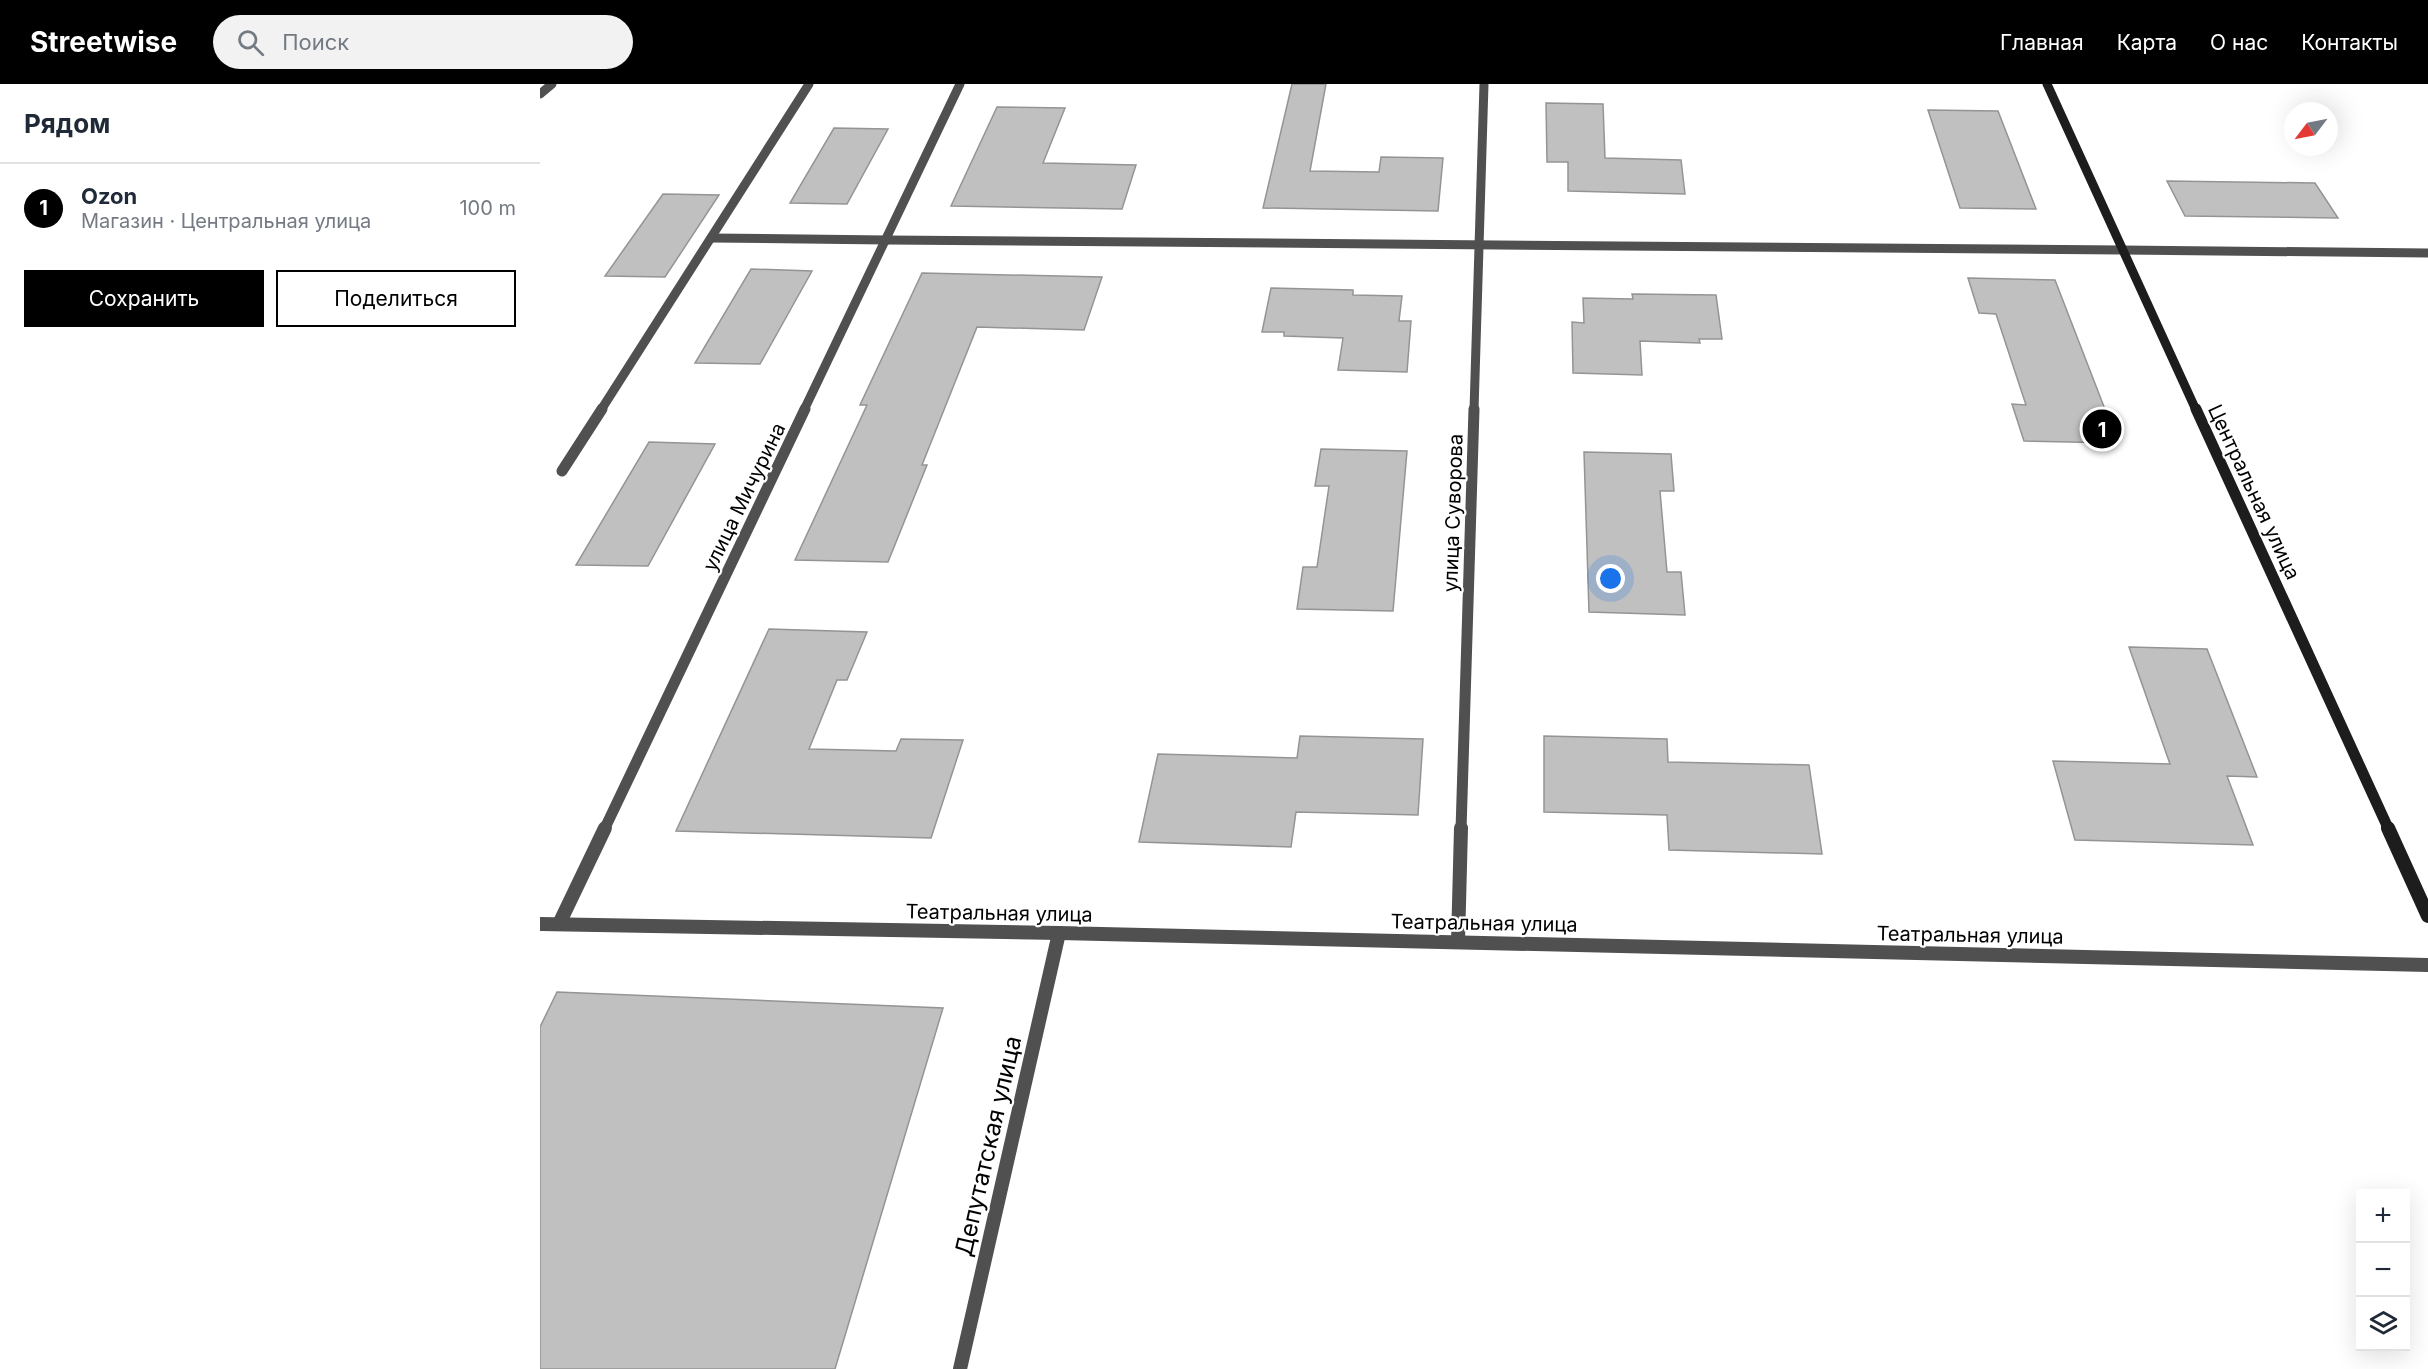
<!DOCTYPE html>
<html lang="ru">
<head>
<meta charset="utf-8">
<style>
	:root { --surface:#fff; --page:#f2f2f3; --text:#1f2937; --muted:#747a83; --line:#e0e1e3; --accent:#000 }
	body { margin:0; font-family:Inter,sans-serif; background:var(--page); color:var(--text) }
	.controls { position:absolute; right:18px; bottom:18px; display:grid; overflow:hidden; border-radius:0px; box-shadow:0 6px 24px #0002 }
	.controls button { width:54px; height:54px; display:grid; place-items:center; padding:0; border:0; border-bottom:2px solid var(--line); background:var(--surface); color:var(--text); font:30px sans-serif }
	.compass { position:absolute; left:1744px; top:18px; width:54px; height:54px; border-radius:50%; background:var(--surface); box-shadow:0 6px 24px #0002; rotate:238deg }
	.you { position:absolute; left:1071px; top:495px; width:21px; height:21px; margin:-15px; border:4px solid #fff; border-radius:50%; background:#1a73e8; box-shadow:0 0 0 9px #1a73e833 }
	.badge { display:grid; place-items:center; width:39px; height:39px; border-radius:50%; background:var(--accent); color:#fff; font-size:20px; font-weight:700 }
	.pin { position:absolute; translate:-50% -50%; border:3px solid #fff; box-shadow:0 2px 6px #0006 }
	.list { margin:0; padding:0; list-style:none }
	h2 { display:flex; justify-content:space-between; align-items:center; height:78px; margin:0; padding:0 24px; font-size:26px }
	h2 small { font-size:20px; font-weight:400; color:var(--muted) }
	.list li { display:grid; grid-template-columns:39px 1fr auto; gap:18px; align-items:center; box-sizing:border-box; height:90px; padding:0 24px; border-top:2px solid var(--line) }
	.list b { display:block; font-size:22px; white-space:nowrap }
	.list p { margin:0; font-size:20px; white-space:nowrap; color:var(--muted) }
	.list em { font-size:20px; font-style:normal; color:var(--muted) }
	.actions { display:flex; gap:12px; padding:18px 24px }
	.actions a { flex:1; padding:14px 0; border:2px solid var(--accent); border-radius:0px; text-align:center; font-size:21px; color:var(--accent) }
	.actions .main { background:var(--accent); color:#fff }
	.icon { flex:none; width:33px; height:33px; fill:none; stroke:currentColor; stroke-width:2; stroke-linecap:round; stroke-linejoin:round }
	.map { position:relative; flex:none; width:1888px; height:1285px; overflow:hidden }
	header { display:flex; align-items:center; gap:36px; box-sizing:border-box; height:84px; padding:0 30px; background:var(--accent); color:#fff }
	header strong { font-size:28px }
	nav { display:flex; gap:33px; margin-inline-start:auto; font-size:21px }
	.search { width:420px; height:54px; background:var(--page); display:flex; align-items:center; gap:15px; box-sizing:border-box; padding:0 21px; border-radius:33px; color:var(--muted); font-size:22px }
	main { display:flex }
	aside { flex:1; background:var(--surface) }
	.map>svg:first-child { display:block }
	.building { fill:#c0c0c0; stroke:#949494; stroke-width:1.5 }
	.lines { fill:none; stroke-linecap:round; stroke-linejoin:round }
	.lane-far1 { stroke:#505050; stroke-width:9 }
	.lane { stroke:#505050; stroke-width:11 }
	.street-far2 { stroke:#505050; stroke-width:9 }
	.street-far1 { stroke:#505050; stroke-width:11 }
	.street { stroke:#505050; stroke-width:14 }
	.secondary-far2 { stroke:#1d1d1d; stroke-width:9 }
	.secondary-far1 { stroke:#1d1d1d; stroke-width:11 }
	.secondary { stroke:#1d1d1d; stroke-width:14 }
	.labels { text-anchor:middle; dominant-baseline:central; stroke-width:4.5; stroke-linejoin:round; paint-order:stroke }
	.street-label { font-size:20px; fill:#000; stroke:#fff }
	.near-street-label { font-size:24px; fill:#000; stroke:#fff }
</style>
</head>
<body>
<header>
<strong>Streetwise</strong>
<div class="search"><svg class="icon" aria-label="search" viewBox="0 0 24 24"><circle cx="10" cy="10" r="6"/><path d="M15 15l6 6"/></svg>Поиск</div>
<nav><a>Главная</a><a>Карта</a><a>О нас</a><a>Контакты</a></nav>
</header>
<main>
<aside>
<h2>Рядом<small></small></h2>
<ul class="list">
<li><span class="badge">1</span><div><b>Ozon</b><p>Магазин · Центральная улица</p></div><em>100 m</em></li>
</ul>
<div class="actions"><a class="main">Сохранить</a><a>Поделиться</a></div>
</aside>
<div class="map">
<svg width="1888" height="1285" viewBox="0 0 1888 1285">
	<rect width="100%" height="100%" fill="#fff"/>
	<g class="building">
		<polygon points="752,0 786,0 770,87 839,88 841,73 903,74 898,127 723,124"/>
		<polygon points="1006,19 1063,20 1065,74 1141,76 1145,110 1028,107 1028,78 1007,78"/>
		<polygon points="457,23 525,24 503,79 596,81 582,125 411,122"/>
		<polygon points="1388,26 1458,27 1496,125 1420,124"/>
		<polygon points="294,44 348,45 307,120 250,119"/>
		<polygon points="1627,97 1775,99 1798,134 1645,132"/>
		<polygon points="123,110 179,111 125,193 65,192"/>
		<polygon points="211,185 272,187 220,280 155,279"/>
		<polygon points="382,189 562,193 544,246 437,243 382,381 387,381 348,478 255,476 327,321 320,321"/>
		<polygon points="1428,194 1515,196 1578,359 1484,357 1472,320 1486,321 1456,230 1439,229"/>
		<polygon points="731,204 813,206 813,211 862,212 859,237 871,237 867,288 798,286 803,254 744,252 744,248 722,248"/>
		<polygon points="1092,210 1176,211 1182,255 1159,255 1160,259 1100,257 1102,291 1033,289 1032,238 1044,239 1043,214 1093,215"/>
		<polygon points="109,358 175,360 108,482 36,481"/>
		<polygon points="781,365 867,367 853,527 757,525 763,483 777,483 789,402 775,402"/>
		<polygon points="1044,368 1131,370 1134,407 1120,407 1127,488 1141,488 1145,531 1049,528"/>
		<polygon points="229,545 327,548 307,596 297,596 269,665 356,667 361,655 423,656 391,754 136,747"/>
		<polygon points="1589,563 1667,565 1717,693 1687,692 1713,761 1535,756 1513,677 1630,680"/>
		<polygon points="760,652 883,655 878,731 756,728 751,763 599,758 618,670 757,674"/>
		<polygon points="1004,652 1127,655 1128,678 1269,681 1282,770 1129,766 1127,731 1004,728"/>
		<polygon points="17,908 403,924 295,1285 0,1285 0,943"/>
	</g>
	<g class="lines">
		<g class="lane-far1">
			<polyline points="0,10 12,0"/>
			<polyline points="171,154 347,156"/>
			<polyline points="1582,166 1888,169"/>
			<polyline points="61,326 269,0"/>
		</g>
		<polyline class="lane" points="22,387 62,325"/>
		<g class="street-far2">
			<polyline points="347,156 1582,166"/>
			<polyline points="264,326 420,0"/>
			<polyline points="934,326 944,0"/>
		</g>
		<g class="street-far1">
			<polyline points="64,746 265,325"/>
			<polyline points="921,746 934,325"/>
		</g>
		<g class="street">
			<polyline points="0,840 519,849 1888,881"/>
			<polyline points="19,840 65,744"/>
			<polyline points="918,858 921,744"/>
			<polyline points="420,1285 519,849"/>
		</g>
		<polyline class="secondary-far2" points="1507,0 1656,326"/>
		<polyline class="secondary-far1" points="1656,325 1849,746"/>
		<polyline class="secondary" points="1848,744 1888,832"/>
	</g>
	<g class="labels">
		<g class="street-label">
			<text transform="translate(1714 408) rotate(65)">Центральная улица</text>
			<text transform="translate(204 413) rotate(-64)">улица Мичурина</text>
			<text transform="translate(913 429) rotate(-88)">улица Суворова</text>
			<text transform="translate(459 829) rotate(1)">Театральная улица</text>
			<text transform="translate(944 839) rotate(1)">Театральная улица</text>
			<text transform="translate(1430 851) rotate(1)">Театральная улица</text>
		</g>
		<g class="near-street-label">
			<text transform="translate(448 1062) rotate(-77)">Депутатская улица</text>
		</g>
	</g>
</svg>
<div class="controls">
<button>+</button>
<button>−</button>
<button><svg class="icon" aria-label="layers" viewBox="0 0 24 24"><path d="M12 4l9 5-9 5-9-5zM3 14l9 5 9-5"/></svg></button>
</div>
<svg class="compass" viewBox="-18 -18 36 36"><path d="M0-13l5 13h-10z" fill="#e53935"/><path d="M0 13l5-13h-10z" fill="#747a83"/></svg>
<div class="you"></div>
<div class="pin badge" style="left:1562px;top:345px">1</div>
</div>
</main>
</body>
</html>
